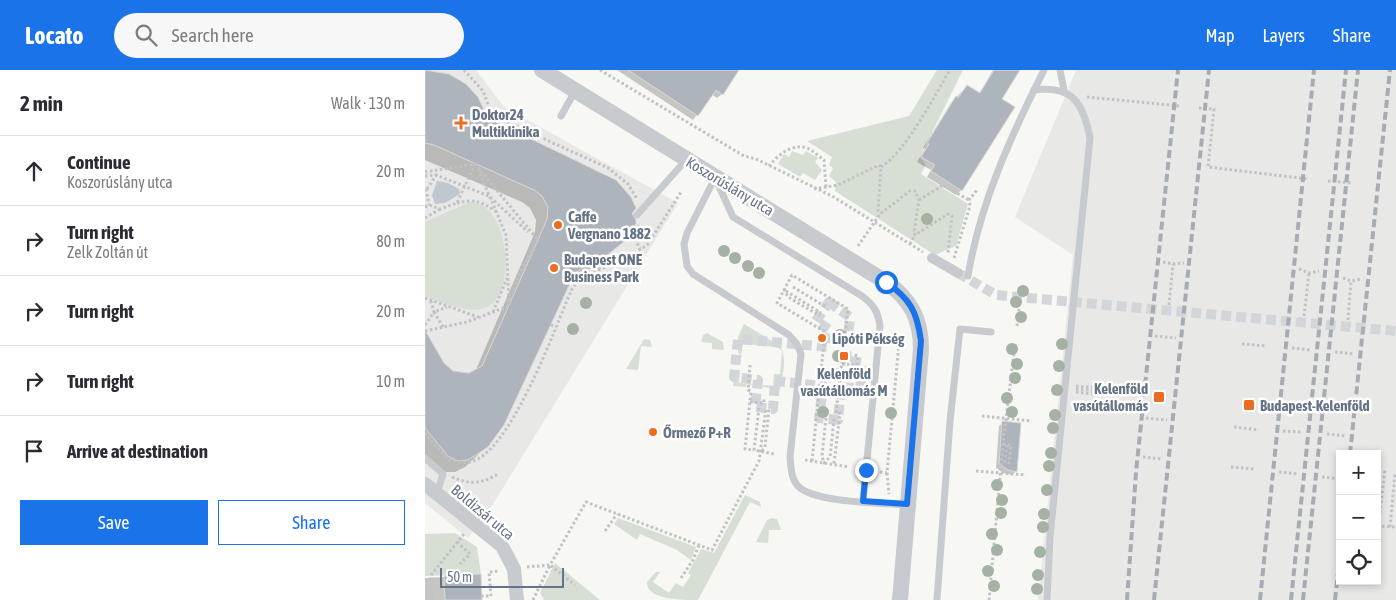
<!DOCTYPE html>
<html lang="en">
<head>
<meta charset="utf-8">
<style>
	:root { --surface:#fff; --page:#f7f7f7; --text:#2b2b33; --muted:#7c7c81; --line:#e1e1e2; --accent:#1a73e8 }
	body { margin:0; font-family:"Asap Condensed",sans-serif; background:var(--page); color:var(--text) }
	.controls { position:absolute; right:15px; bottom:15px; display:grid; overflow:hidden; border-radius:0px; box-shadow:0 2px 8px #0003 }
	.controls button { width:45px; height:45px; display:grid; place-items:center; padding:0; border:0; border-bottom:1px solid var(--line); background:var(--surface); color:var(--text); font:25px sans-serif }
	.scale { position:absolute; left:15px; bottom:12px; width:124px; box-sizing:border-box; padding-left:5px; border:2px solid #657387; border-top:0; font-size:14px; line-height:18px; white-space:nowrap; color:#657387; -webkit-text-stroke:4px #fff; paint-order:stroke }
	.stop { position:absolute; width:15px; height:15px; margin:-11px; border:4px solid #1a73e8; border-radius:50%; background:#fff }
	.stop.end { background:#1a73e8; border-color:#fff; box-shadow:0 1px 5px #0008 }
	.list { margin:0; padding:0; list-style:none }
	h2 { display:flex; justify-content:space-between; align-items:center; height:65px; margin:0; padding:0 20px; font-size:21px }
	h2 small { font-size:16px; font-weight:400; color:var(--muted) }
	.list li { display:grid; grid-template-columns:32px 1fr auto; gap:15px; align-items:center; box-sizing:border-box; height:70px; padding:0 20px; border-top:1px solid var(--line) }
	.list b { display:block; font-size:19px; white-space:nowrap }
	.list p { margin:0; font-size:16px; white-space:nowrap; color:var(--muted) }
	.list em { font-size:16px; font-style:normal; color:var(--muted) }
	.actions { display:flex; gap:10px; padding:15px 20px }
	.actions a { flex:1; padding:11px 0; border:1px solid var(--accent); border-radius:0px; text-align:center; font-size:18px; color:var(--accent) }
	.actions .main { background:var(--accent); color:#fff }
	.icon { flex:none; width:28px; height:28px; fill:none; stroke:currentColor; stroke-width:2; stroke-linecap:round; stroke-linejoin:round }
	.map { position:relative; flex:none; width:971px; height:530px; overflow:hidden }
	header { display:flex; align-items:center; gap:30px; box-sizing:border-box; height:70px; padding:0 25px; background:var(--accent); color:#fff }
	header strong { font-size:24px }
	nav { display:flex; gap:28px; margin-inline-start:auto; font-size:18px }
	.search { width:350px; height:45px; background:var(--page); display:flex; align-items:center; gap:12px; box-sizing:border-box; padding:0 18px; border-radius:28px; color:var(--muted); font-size:19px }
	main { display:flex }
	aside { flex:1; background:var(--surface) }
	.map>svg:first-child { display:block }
	.built { fill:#e8e8e7; fill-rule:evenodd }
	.green { fill:#d7dfd5 }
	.water { fill:#bfc8ce }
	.shadow { fill:#0003 }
	.building { fill:#aeb4bb; stroke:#d9d9d7 }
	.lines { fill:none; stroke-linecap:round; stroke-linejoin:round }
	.pedestrian-tunnel { stroke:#d2d6d9; stroke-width:10; stroke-dasharray:10 5; stroke-linecap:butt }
	.path { stroke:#c1c2c5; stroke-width:3; stroke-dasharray:2.5 2.5; stroke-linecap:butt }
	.service { stroke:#c7cace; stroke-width:7 }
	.pedestrian { stroke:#c7cace; stroke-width:10 }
	.minor { stroke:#c7cace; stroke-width:14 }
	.tertiary { stroke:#c7cace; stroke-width:16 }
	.rail { stroke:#a7acb3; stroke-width:4; stroke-dasharray:8 4; stroke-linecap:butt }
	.tree { fill:#a5b1a3 }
	.route { stroke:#1a73e8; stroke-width:6 }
	.poi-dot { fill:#eb6d21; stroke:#fff; stroke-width:2 }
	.labels { text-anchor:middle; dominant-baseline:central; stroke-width:5; stroke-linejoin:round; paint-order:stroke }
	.poi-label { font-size:15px; font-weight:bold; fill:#657387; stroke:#fff; text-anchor:start }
	.street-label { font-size:15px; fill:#657387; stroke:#fff }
</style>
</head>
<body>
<header>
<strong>Locato</strong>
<div class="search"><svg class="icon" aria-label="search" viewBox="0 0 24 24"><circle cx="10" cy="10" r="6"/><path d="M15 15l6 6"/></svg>Search here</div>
<nav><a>Map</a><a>Layers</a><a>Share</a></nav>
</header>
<main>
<aside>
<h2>2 min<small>Walk · 130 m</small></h2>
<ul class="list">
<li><svg class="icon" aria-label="ahead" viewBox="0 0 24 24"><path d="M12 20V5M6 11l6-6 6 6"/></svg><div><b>Continue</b><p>Koszorúslány utca</p></div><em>20 m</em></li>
<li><svg class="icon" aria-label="right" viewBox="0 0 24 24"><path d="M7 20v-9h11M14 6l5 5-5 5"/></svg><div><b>Turn right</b><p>Zelk Zoltán út</p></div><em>80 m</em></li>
<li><svg class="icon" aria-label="right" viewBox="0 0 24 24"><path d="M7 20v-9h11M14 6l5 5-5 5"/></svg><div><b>Turn right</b></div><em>20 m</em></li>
<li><svg class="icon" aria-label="right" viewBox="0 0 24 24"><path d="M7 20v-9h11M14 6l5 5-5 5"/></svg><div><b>Turn right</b></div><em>10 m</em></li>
<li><svg class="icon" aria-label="arrive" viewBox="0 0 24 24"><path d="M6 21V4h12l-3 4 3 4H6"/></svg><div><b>Arrive at destination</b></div></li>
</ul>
<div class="actions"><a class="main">Save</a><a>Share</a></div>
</aside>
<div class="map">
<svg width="971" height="530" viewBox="0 0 971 530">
	<rect width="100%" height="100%" fill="#f7f7f4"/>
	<g class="built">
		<polygon points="0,0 51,0 79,37 253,133 65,439 43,468 0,433"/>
		<path d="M651,0H971V530H613L648,185L590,147ZM915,384H952V511H915Z"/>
	</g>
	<g class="green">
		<polygon points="512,0 538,0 495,87 501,95 496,104 543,134 531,176 510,185 410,121 411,112 404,106 408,98 404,95 407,87 382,71 484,46"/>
		<polygon points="367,81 378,85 381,81 393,88 390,92 397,100 390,110 378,103 375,107 353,94 359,84 364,87"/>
		<path d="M45,132C85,132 93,227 60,238C40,244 18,233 0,226V152Z"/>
		<path d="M319,254L355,276C363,288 357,306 355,320L321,314V317L308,316L309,305L315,301L314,313L348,316L349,304H355L357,281L352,277L318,274L316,286L313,283V267Z"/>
		<polygon points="282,263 298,272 299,280 287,279 287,273 276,272 278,265"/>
		<polygon points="219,269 225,270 227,277 216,276 213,300 201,299"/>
		<path d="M320,425L335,432L336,437L325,432L273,530C257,530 221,530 222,512L231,502H235L228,512L244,523L251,513L258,517L266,505L263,503L276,479L289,483Z"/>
		<polygon points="193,448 271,477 266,490 252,480 215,464 212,470 189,454"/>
		<polygon points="347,448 352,449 356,460 344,460 343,473 331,472 342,450"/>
		<polygon points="30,463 52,477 56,504 0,506 0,464"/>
		<polygon points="130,493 175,530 119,530 115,523"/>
	</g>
	<polygon class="water" points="12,111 23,113 34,119 35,124 20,133 10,134 7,125"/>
	<g class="shadow">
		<polygon points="192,0 313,0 297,24 292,28 286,24 268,50"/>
		<polygon points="568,0 594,0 576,30 536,120 531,125 502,107 506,100 492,92 500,79 498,78 526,33 542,16 554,24"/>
		<polygon points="0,3 205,146 204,164 181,188 160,202 147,207 62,376 40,397 30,402 20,402 0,387 0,267 8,274 23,299 36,304 50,302 110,162 111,150 105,138 97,132 0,90"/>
		<polygon points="578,353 591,401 587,405 579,403 571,398 574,356"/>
		<polygon points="54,505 55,530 0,530 0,508"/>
	</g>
	<g class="building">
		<polygon points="0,0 24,4 41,14 53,27 62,46 69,51 191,110 206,127 211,138 207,144 211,150 211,154 200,171 182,185 160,195 149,205 79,355 63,377 43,390 33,391 23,386 0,358 0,260 19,293 28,301 44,303 57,296 113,170 122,149 123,137 117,126 109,120 9,75 0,73"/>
		<polygon points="203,0 314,0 298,25 291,20 273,46"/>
		<polygon points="569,0 595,0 577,29 590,37 537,121 506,101 510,95 496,87 504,74 502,73 531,26 533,28 542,15 555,23"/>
		<polygon points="577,351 596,353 592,402 583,400 574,394"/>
		<polygon points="56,504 57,530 20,530 19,506"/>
	</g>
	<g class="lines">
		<g class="pedestrian-tunnel">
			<polyline points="533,203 571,225 971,261"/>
			<polygon points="404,232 425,247 421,291 438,293 435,319 416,317 413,350 394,348 398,316 350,311 348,339 330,337 333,310 309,307 313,269 403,277 405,260 391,251"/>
		</g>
		<g class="path">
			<polyline points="39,0 58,21 65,40 71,47 183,98 203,114 212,129"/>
			<polyline points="175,0 319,86 331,89 407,126 498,182"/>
			<polyline points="662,27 755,36"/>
			<polyline points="774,38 789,39 783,97 883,109"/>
			<polyline points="69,51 71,47"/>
			<path d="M344,96C353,85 367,73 382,78C388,80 394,87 399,90L401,117"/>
			<path d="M456,97C481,81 509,27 525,0"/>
			<polyline points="53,99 81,165 84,234"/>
			<polyline points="0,102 50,94 113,170"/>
			<polyline points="0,106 11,105 64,126 103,162"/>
			<polyline points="903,111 927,113"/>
			<polyline points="1,119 4,135"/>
			<polyline points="2,119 12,104"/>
			<polyline points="389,119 413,115 454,95 456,97 453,141 455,144"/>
			<polyline points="494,130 518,115 544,130"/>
			<path d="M32,133C49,129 56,131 70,141"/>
			<polyline points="0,137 4,135 15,139 32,133 50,94"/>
			<polyline points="0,148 15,139"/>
			<polyline points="214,155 209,167 215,179"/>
			<polyline points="485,174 490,165"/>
			<polyline points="433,176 455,144 485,121 490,121 494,130 489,162 490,165 523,144 527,146 523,183"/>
			<polyline points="529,188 545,136 544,130 552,120"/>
			<polyline points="738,192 748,194 759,193"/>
			<polyline points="164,194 176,199 208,185 223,174 256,122"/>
			<polyline points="874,199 884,203 894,201"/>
			<polyline points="918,208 926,211 936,209"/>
			<polyline points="368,217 401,237"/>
			<polyline points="359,219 363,227 395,246"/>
			<polyline points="361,221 396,243"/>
			<polyline points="0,228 53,247"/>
			<polyline points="744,235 748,194"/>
			<polyline points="68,242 82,208"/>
			<polyline points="879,246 884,203"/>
			<polyline points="923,250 926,211"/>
			<polyline points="0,255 9,242 6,231"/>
			<polyline points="126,255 131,257"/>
			<polyline points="592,256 594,239"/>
			<polyline points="18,257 9,242 22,237"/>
			<polyline points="0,261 42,252 84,236 95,203 113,170"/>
			<polyline points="730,266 751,268"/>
			<polyline points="817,274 842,276"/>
			<polyline points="867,278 885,280"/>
			<polyline points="910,282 929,284"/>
			<polyline points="417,294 432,295 433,286 429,285"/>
			<polyline points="325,295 323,320 326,321 320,379 329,380"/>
			<polyline points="651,316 675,318"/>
			<polyline points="651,319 675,321"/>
			<polyline points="651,322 675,325"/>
			<polyline points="325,332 339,333 339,329"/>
			<polyline points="334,338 329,380 349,384"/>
			<polyline points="557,346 607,351"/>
			<polyline points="401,348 397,386 399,393 405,387 409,349"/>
			<polyline points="721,348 742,350"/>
			<polyline points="809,357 834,360"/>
			<polyline points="858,361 877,362"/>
			<path d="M0,363C11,377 24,396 45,392C85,384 130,258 146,221L155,207L176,199"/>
			<polyline points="902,364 921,366"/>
			<polyline points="578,374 586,375 584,393 580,392 582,375"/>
			<polyline points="337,381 340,377 344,339"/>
			<polyline points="718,387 738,389"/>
			<polyline points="380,390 424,397"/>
			<polyline points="387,391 400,262 352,233 367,205 423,239 411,343 415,343 409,394"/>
			<polyline points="806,397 830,399"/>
			<polyline points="551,401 601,405"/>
			<polyline points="455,402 462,403 474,273"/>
			<polyline points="854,402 873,404"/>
			<polyline points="462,403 464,424"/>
			<path d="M27,407C45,415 58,414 74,403"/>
			<polyline points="897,407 915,409"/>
			<polyline points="952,447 955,443 960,399"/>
			<polyline points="952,456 971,457"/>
			<polyline points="965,457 970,404"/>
			<polyline points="180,461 192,444"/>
			<polyline points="32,472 45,484 35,494"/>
			<polyline points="102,497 125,495 161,432 287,480 334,391 341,339"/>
			<polyline points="256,508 268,490 274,475"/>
			<polyline points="56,526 66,526 64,502 74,501"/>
			<polyline points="7,530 6,505 39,464"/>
			<polyline points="108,530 125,495 150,515"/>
			<polyline points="564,530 578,374 590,274"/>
		</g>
		<g class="service">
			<polyline points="635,0 639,20"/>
			<path d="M609,20C647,15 658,32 665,68L625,467L622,530"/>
			<polyline points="136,46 150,21"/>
			<path d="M290,108L262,163L259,174L262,196L268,204L364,265L372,274L376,284L365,387C366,397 366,409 373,416C389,433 458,433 482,435"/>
			<path d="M292,112L308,147L437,226C449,235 453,242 455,256L438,431"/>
			<polyline points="212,145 261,90"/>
			<path d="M543,206C555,133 586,66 619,0"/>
			<polyline points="0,388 18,404 12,423"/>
			<polyline points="512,530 525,351 535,259 566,262"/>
		</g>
		<polyline class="pedestrian" points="507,188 533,203"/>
		<polyline class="minor" points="0,414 77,476 89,499 92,530"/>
		<path class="tertiary" d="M117,0L461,212C485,229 496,248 496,279L475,530"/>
		<g class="rail">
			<polyline points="925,384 965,0"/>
			<polyline points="702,530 711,402 753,0"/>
			<polyline points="729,530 784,0"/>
			<polyline points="835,530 889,0"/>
			<polyline points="866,530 921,0"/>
			<polyline points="878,530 933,0"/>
			<polyline points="910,530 915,484"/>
		</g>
	</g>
	<g class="tree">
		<circle cx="502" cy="149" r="6"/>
		<circle cx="299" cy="181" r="6"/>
		<circle cx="310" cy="188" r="6"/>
		<circle cx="323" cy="196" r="6"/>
		<circle cx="334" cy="203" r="6"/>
		<circle cx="598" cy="221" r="6"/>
		<circle cx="591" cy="232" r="6"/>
		<circle cx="161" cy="233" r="6"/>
		<circle cx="596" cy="247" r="6"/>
		<circle cx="148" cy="259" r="6"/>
		<circle cx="415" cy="265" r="6"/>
		<circle cx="637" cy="274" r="6"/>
		<circle cx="587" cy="279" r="6"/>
		<circle cx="413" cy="286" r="6"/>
		<circle cx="592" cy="294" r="6"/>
		<circle cx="634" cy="296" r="6"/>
		<circle cx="411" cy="304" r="6"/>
		<circle cx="590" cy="308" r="6"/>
		<circle cx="632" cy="320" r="6"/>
		<circle cx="409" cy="322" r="6"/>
		<circle cx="582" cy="328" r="6"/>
		<circle cx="398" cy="342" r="6"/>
		<circle cx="587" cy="342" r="6"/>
		<circle cx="466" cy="343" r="6"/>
		<circle cx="630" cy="345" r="6"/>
		<circle cx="628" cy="358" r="6"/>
		<circle cx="626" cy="383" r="6"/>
		<circle cx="624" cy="396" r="6"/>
		<circle cx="572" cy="415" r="6"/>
		<circle cx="622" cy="420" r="6"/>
		<circle cx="577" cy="430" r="6"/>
		<circle cx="576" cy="443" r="6"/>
		<circle cx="619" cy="444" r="6"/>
		<circle cx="618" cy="457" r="6"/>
		<circle cx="567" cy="464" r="6"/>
		<circle cx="572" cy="480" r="6"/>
		<circle cx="615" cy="482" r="6"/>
		<circle cx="563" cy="501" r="6"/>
		<circle cx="613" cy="505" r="6"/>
		<circle cx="569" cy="516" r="6"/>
		<circle cx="612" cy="519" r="6"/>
	</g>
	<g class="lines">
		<path class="route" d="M441,400L438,431L482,434L496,271C492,241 485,229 461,212"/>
	</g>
	<g class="poi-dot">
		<path d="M33.5 45.5h5v5h5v5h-5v5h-5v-5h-5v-5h5z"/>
		<circle cx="133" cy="155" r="5"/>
		<circle cx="129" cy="198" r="5"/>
		<circle cx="397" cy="268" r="5"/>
		<rect x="414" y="281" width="10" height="10" rx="2.5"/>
		<rect x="728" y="321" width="12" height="12" rx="2.5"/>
		<rect x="818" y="329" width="12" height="12" rx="2.5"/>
		<circle cx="228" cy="362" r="5"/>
	</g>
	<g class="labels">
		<g class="poi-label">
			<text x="47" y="44">Doktor24<tspan x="47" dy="17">Multiklinika</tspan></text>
			<text x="143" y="146">Caffe<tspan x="143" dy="17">Vergnano 1882</tspan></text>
			<text x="139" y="189">Budapest ONE<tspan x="139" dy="17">Business Park</tspan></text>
			<text x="407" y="268">Lipóti Pékség</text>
			<text x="419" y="303" text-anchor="middle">Kelenföld<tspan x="419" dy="17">vasútállomás M</tspan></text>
			<text x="723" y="318" text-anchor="end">Kelenföld<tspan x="723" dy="17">vasútállomás</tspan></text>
			<text x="835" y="335">Budapest-Kelenföld</text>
			<text x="238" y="362">Őrmező P+R</text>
		</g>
		<g class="street-label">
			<text transform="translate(305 116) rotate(31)">Koszorúslány utca</text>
			<text transform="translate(58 442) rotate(40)">Boldizsár utca</text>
		</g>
	</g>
</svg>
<div class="controls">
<button>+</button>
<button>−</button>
<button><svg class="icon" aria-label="locate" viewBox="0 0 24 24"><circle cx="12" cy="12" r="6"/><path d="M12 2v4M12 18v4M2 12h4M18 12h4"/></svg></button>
</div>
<div class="scale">50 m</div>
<div class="stop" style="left:461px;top:212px"></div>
<div class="stop end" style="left:441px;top:400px"></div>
</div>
</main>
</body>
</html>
